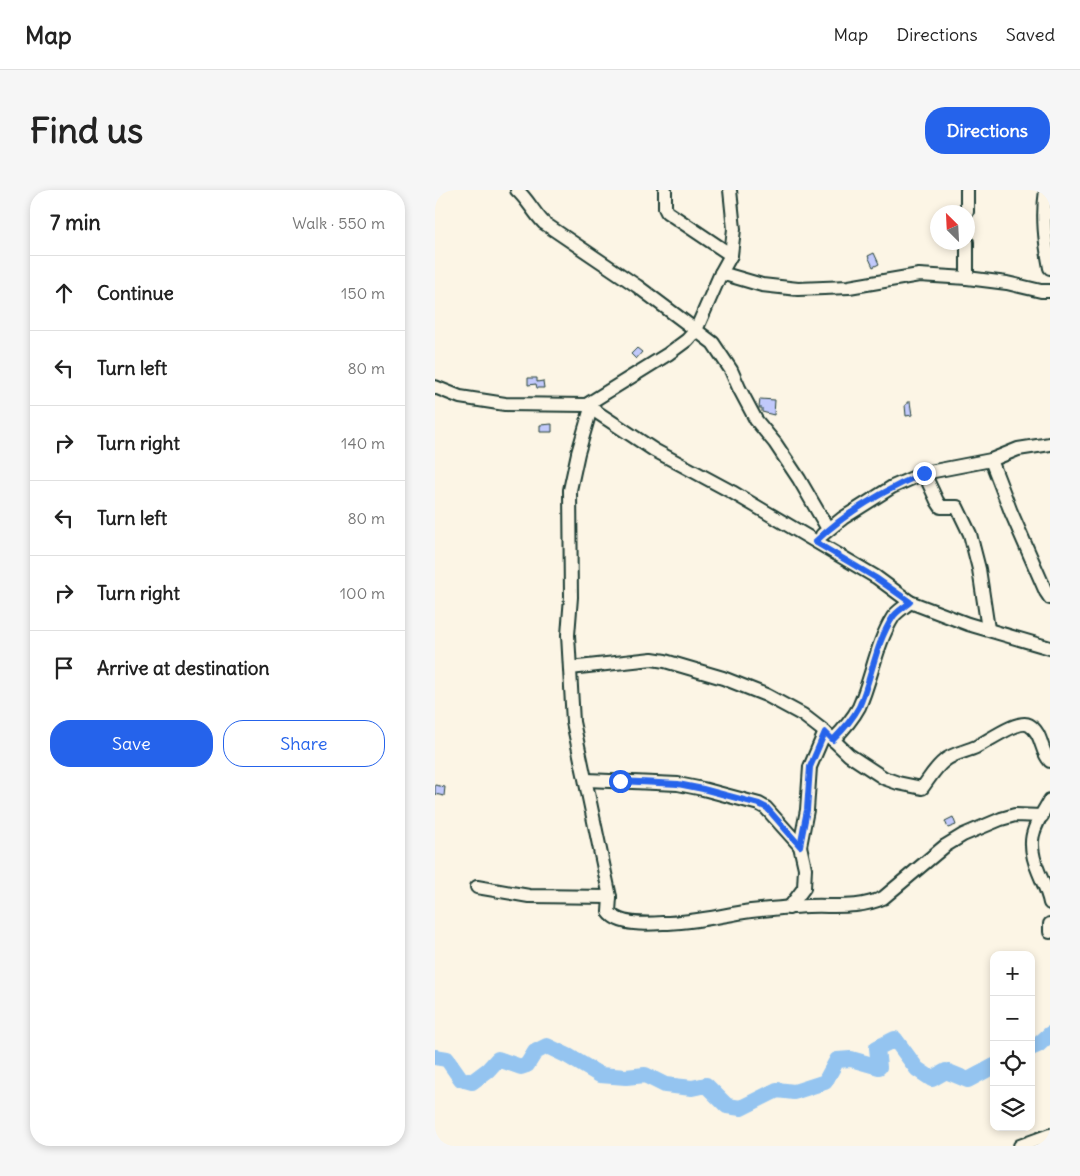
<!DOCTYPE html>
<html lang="en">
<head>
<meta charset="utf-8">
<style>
	:root { --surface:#fff; --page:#f6f6f6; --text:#222; --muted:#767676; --line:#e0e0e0; --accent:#2563eb }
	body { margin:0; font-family:Delius,sans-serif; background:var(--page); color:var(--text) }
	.controls { position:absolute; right:15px; bottom:15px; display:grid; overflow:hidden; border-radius:10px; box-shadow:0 2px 8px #0003 }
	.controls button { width:45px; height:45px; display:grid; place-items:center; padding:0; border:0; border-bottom:1px solid var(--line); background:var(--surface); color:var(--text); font:25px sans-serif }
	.compass { position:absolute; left:495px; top:15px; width:45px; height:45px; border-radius:50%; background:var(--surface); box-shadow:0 2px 8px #0003; rotate:336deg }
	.stop { position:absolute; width:15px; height:15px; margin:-11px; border:4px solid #2563eb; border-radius:50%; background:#fff }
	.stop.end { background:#2563eb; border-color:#fff; box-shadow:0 1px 5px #0008 }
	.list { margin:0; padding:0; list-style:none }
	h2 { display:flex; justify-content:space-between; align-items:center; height:65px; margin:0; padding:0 20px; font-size:21px }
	h2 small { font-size:16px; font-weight:400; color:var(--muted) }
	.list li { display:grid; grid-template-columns:32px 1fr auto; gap:15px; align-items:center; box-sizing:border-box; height:75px; padding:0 20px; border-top:1px solid var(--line) }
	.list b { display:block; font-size:19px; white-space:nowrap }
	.list em { font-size:16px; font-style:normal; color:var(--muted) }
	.actions { display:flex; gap:10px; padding:15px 20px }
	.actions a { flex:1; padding:11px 0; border:1px solid var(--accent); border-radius:20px; text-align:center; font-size:18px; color:var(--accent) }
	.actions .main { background:var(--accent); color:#fff }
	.icon { flex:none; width:28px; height:28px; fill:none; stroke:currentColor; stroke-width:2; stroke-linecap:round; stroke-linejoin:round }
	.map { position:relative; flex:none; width:615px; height:956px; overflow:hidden; border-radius:20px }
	header { display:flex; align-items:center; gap:30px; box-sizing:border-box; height:70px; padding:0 25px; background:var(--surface); border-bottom:1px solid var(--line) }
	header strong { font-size:24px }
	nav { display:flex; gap:28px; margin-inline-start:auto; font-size:18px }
	.intro { display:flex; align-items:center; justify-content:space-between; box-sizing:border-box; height:120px; padding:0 30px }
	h1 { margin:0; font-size:35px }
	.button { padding:12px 22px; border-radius:20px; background:var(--accent); color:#fff; font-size:18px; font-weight:700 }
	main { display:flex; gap:30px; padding:0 30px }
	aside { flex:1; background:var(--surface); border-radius:20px; box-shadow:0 2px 8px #0003 }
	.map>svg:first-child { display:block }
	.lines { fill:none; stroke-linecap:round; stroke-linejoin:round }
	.river { stroke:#94c4f0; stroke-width:16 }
	.building { fill:#c1c9fb; stroke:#1f3d34 }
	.minor-casing { stroke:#1f3d34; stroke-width:16 }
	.minor { stroke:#fcf5e5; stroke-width:12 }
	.route { stroke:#2563eb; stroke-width:6 }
</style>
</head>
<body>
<header>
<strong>Map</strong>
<nav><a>Map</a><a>Directions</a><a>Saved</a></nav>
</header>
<div class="intro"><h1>Find us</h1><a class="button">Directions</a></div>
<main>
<aside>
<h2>7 min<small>Walk · 550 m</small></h2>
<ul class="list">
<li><svg class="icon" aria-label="ahead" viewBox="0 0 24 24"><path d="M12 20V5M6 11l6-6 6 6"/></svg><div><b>Continue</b></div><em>150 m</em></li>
<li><svg class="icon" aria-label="left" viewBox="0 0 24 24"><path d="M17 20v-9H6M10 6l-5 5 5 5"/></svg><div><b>Turn left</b></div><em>80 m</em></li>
<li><svg class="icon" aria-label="right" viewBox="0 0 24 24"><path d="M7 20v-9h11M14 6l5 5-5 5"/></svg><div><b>Turn right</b></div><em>140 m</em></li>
<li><svg class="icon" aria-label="left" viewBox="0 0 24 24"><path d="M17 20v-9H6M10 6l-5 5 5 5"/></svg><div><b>Turn left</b></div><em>80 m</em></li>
<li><svg class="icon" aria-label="right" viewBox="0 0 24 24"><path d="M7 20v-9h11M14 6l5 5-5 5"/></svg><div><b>Turn right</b></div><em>100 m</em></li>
<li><svg class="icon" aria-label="arrive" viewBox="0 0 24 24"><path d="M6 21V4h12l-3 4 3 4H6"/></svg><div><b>Arrive at destination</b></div></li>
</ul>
<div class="actions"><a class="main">Save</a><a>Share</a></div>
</aside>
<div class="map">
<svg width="615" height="956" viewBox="0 0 615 956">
	<rect width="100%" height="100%" fill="#fcf5e5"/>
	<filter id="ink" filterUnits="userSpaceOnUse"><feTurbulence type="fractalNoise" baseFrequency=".02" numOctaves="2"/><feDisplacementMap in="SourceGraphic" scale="10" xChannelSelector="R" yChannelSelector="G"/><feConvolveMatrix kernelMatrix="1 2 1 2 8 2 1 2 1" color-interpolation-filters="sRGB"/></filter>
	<g filter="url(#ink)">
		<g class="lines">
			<g class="river">
				<polyline points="596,858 603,855 615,844"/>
				<polyline points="0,867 12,869 26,889 37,892 53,880 63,869 86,877 92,875 100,862 112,856 133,866 165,885 191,887 210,885 230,895 257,898 271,895 292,916 306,918 342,900 359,902 390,892 402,870 416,869 444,877 442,858 460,849 482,879 497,889 511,881 533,890 559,876"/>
			</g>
		</g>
		<g class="building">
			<polygon points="439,63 444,74 438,77 433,66"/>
			<polygon points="202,158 207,162 201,169 196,164"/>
			<polygon points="93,188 102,188 102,192 108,191 109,198 102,198 101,194 93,195"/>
			<polygon points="325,209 340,210 339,225 327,222 327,218 324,218"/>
			<polygon points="472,212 475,212 477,225 471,226 470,215 472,214"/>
			<polygon points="117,234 117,242 105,242 105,235"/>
			<polygon points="0,595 10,597 9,606 0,604"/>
			<polygon points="518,627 521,635 513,638 510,631"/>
		</g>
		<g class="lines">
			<g class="minor-casing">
				<g id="minor">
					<path d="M82,0C93,10 99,23 109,33L202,96L278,153L296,180L304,198L321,230L340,253L364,289L393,339"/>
					<polyline points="230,0 230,18 232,22 296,65"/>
					<path d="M611,0C607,27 610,51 615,78"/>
					<polyline points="532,22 532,0"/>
					<polyline points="532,52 532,88"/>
					<polyline points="286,83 327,95 363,99 414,97 484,85 532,88 572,93 606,101 615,101"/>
					<polyline points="0,197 25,207 70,214 151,215 219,260 297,302 441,387 475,412 533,434 615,458"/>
					<polyline points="151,215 233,164 252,150 261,140 286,83 296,65 299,39 295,0"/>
					<path d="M156,218L143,263L135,300L136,407L133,445L138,532L175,707L174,722C184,736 213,734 228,733C258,733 287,725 316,721C335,719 354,717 373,716C400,715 423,719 448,708L510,656L528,645L566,629L580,625L607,626"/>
					<polyline points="556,270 576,322 611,402 615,408"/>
					<polyline points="489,283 502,311 506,317 522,317 535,344 544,379 553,439"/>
					<polyline points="387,345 408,328 457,297 489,283 556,270 583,259 615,254"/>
					<path d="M135,478L217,469L230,471L288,488L331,505L368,525L390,542L414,565L449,588L463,593L487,598C494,589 500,578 509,571C518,563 530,562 541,557C552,552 583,529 594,535C608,543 605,561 615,571"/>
					<path d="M398,550C408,540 417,530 424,517C437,488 441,454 458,427C462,421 470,417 475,412"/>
					<polyline points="152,590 243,594 268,599 324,614 331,618 365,656"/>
					<path d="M615,610C598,639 590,650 604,683C608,693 613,702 615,713"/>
					<polyline points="42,697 94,706 175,707"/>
					<polyline points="354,718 369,698 370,678 365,656 372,620 375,577 390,542"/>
					<polyline points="615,734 615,742"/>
					<polyline points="585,956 615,945"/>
				</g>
			</g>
			<use href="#minor" class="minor"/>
		</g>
	</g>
	<g class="lines" filter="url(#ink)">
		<path class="route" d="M185,591L243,594L268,599L324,614L332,618L365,656L372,620L375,577L390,542L398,550C408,540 417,530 424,517C437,488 440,454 458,427C462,421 470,417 475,412L441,388L380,352C411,322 450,300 489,283"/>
	</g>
</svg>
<div class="controls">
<button>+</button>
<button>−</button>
<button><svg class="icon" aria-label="locate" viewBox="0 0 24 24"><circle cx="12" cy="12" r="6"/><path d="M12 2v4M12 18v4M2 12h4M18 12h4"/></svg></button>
<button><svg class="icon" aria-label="layers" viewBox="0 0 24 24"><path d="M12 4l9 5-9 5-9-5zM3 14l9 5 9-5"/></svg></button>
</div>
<svg class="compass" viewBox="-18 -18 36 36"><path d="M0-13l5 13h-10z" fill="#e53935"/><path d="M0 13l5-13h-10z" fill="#767676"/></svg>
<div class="stop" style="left:185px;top:591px"></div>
<div class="stop end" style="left:489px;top:283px"></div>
</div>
</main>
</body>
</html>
